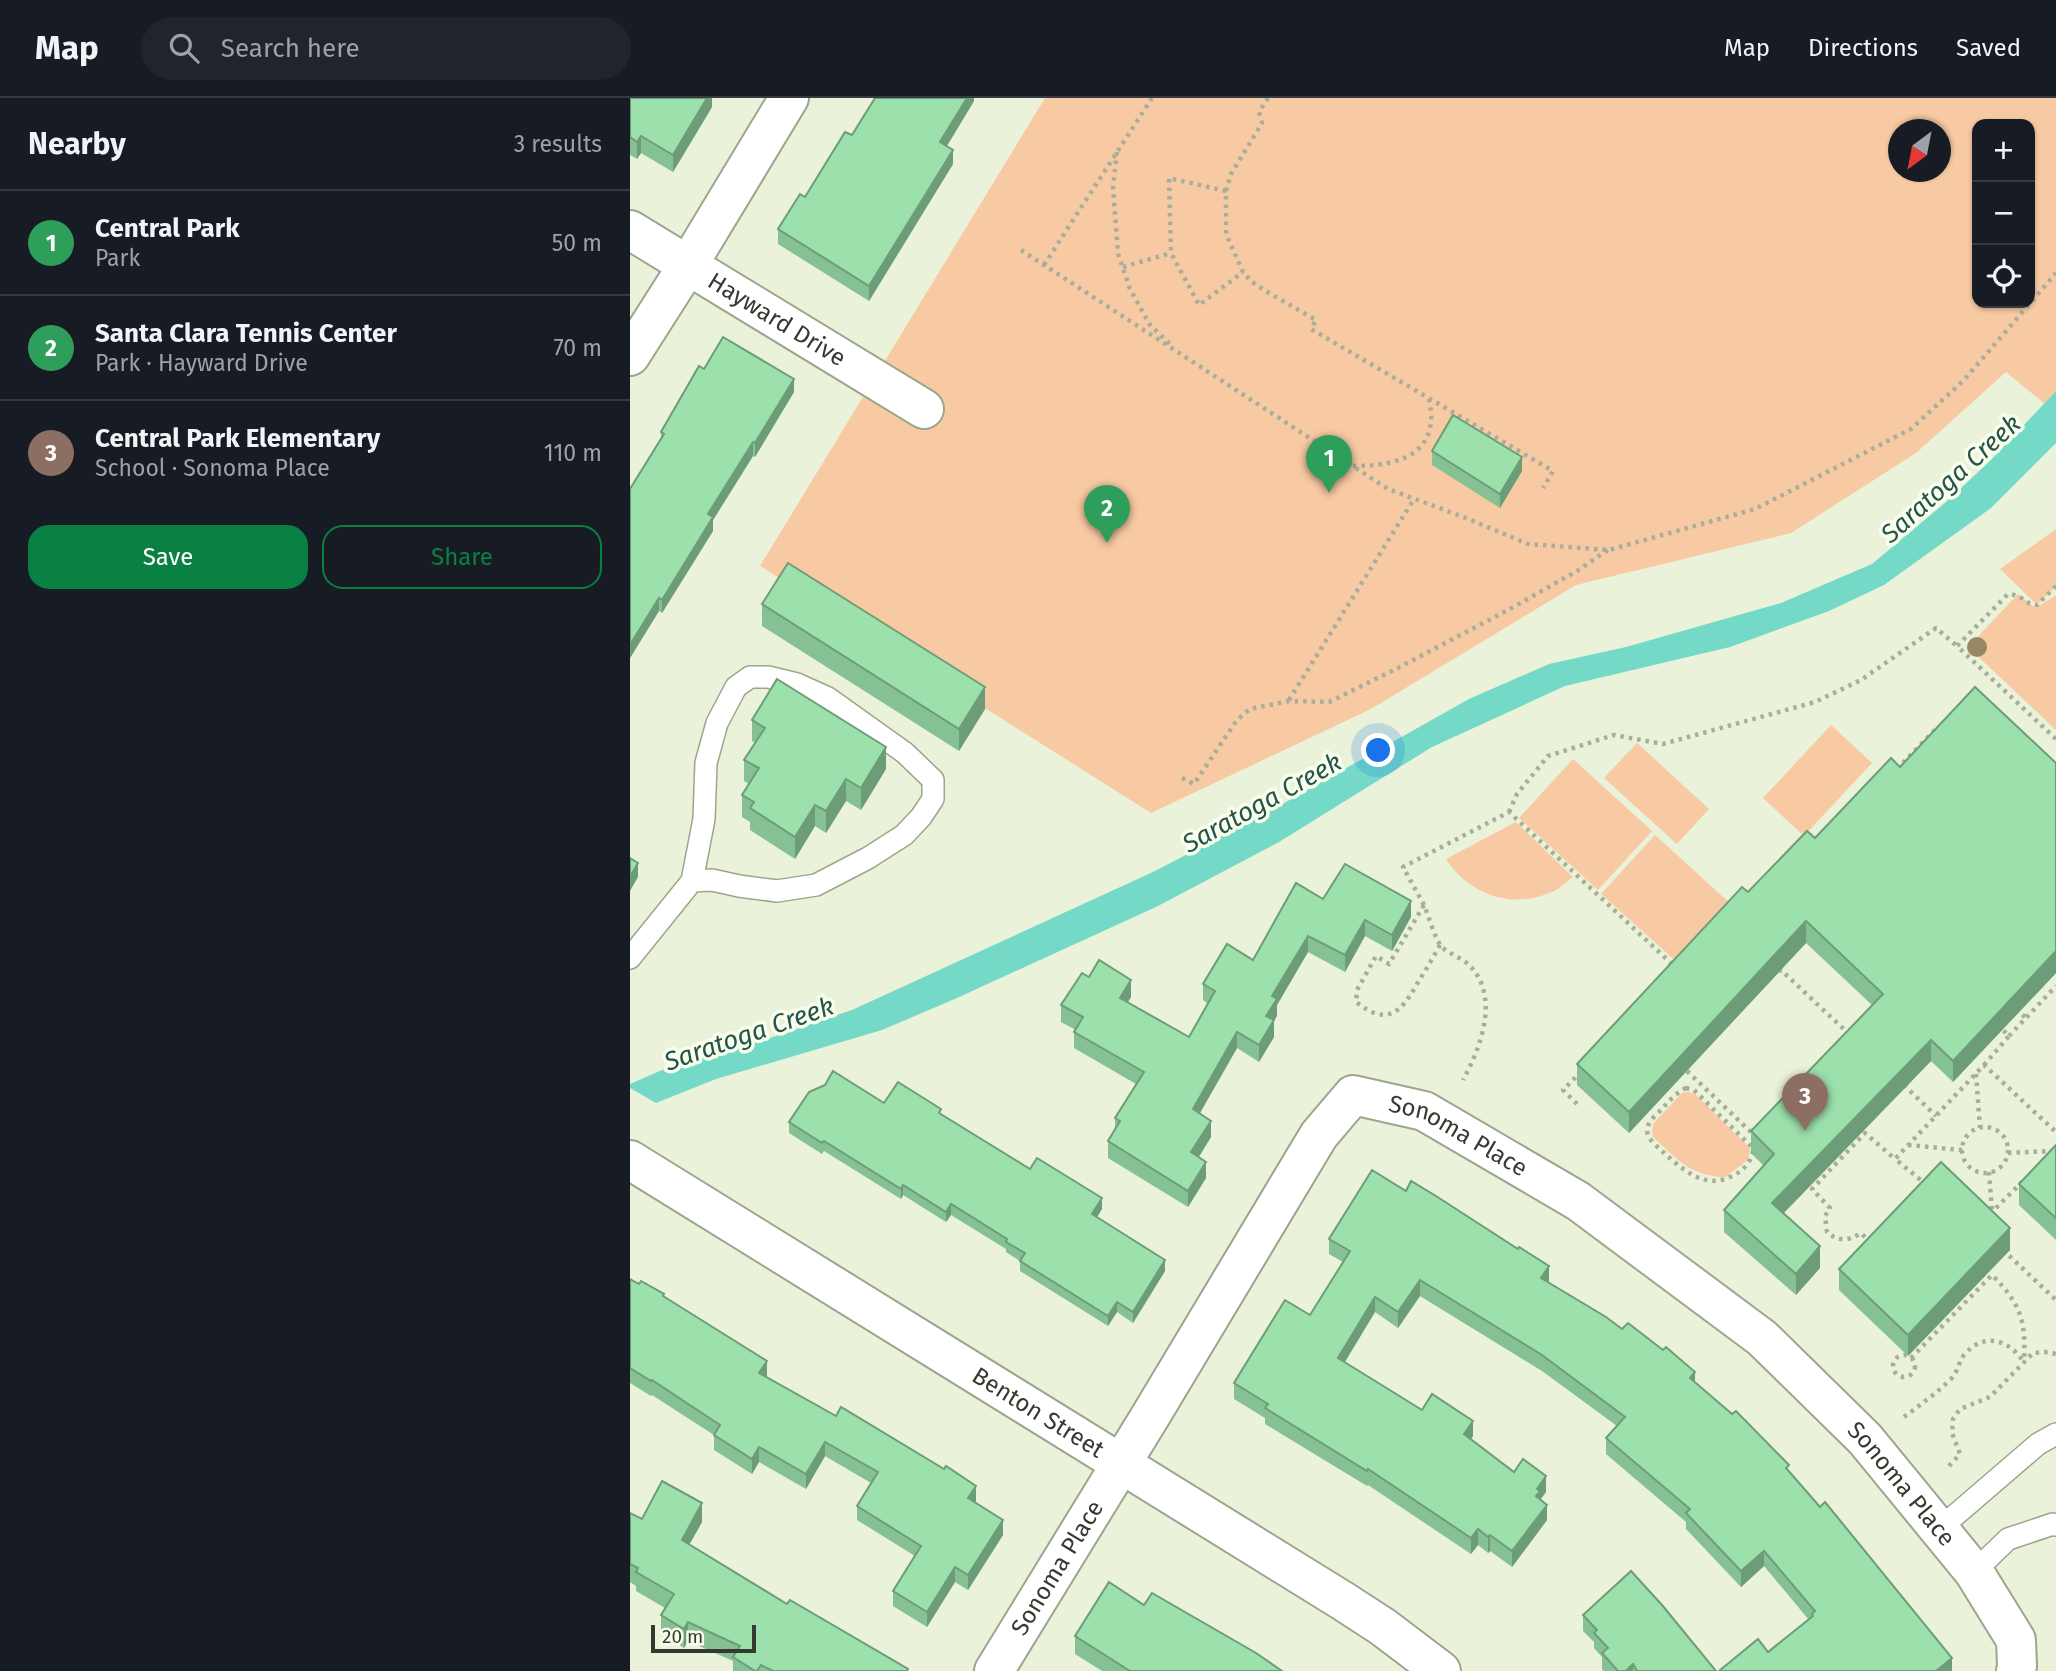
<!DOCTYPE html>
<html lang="en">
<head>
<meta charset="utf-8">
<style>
	:root { --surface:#171b24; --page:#20242c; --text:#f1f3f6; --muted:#9ea1a6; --line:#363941; --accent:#0b8043 }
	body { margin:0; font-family:"Fira Sans",sans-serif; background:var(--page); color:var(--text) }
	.controls { position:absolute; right:21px; top:21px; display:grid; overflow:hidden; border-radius:14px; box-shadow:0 2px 5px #0004 }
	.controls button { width:63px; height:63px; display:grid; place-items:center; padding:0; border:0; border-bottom:2px solid var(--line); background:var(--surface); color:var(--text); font:35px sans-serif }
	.compass { position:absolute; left:1258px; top:21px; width:63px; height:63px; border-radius:50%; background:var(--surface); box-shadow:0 2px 5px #0004; rotate:212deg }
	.scale { position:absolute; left:21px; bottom:18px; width:105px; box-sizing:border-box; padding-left:7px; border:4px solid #363930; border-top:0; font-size:19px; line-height:24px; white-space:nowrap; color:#363930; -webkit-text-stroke:5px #f8feeb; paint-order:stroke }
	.you { position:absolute; left:749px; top:653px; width:24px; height:24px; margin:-18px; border:5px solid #fff; border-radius:50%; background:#1a73e8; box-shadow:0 0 0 10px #1a73e833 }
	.badge { display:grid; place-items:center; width:46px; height:46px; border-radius:50%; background:var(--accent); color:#fff; font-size:23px; font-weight:700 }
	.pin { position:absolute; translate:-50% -58px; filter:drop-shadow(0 2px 4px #0008) }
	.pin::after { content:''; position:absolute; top:37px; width:24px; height:21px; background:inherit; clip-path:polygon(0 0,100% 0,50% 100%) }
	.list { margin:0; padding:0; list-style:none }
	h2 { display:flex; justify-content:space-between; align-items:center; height:91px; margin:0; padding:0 28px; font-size:30px }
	h2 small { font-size:23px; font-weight:400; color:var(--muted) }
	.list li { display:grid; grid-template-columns:46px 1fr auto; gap:21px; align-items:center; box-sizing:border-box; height:105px; padding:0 28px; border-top:2px solid var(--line) }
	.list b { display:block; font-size:26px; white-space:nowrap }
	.list p { margin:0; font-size:23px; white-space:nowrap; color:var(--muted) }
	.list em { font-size:23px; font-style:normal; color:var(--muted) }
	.actions { display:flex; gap:14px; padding:21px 28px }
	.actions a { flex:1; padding:16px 0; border:2px solid var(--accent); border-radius:21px; text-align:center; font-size:24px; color:var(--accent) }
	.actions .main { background:var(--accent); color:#fff }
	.icon { flex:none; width:38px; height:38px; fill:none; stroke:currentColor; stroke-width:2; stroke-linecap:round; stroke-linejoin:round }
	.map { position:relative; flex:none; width:1426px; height:1573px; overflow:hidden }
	header { display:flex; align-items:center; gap:42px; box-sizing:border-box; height:98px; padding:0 35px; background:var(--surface); border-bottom:2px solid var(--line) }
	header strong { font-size:33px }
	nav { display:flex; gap:38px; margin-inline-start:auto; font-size:24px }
	.search { width:490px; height:63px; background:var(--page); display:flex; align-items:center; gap:18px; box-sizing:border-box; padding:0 24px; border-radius:38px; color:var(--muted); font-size:26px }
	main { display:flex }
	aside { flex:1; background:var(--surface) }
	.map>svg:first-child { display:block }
	.green { fill:#f8caa3; fill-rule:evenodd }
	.water { fill:#74d9c7 }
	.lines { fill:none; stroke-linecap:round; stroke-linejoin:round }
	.lane-casing { stroke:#9da58e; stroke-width:24 }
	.street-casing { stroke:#9da58e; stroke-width:42 }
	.secondary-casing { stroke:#9da58e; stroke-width:42 }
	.path { stroke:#a8ae9b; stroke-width:4.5; stroke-dasharray:3.5 5; stroke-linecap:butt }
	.lane { stroke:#fff; stroke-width:21 }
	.street { stroke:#fff; stroke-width:38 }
	.secondary { stroke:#fff; stroke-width:38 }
	.tree { fill:#988763 }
	.wall { fill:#86c194 }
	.shaded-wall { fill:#6d9d78 }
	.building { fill:#9ce0ac; stroke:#6d9d78; stroke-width:2 }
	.labels { text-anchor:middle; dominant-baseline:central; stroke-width:7; stroke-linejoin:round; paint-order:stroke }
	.street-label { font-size:24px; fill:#363930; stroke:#f8feeb }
	.water-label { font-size:26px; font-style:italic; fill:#26534b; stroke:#f8feeb }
</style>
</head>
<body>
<header>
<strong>Map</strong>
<div class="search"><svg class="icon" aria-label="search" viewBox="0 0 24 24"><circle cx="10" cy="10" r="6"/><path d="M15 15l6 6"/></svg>Search here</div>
<nav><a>Map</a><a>Directions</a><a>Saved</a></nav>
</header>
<main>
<aside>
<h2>Nearby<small>3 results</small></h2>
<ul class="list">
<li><span class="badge" style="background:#2e9e5b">1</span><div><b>Central Park</b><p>Park</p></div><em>50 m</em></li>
<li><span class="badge" style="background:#2e9e5b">2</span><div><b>Santa Clara Tennis Center</b><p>Park · Hayward Drive</p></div><em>70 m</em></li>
<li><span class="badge" style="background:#8d6e63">3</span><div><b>Central Park Elementary</b><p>School · Sonoma Place</p></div><em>110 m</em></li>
</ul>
<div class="actions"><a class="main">Save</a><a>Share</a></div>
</aside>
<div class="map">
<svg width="1426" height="1573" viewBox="0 0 1426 1573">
	<rect width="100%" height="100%" fill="#eaf2da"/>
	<g class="green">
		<path d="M415,0H1426V315L1376,274L1286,355L1161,435L946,487L741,611L521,715L130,468ZM1347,26H1400V205H1347ZM1268,32H1310V74H1268Z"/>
		<polygon points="1426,431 1426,488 1407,507 1370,471"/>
		<polygon points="1388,496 1406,510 1426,497 1426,632 1338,549"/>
		<polygon points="1201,627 1242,665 1174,738 1133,700"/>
		<polygon points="1007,645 1079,711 1047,746 974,680"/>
		<polygon points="943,661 1022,733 968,792 889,720"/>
		<path d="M886,724L943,779C937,783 932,789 926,792C885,813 840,798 816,761Z"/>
		<polygon points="1025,737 1103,808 1050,867 971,796"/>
		<path d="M1058,994L1065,996L1120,1050L1118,1062L1095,1079C1060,1078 1047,1061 1023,1039L1022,1032L1023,1026L1052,995Z"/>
	</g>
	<polygon class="water" points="1426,293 1426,345 1361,410 1254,487 1199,513 1100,549 935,588 802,649 649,744 528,808 327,900 252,932 86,981 26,1005 0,990 0,986 62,959 134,942 222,912 523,774 631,718 839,601 919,566 996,549 1151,505 1242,466 1316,404 1361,362"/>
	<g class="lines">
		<g class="lane-casing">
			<g id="lane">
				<polyline points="0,860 62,783 74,721 76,665 87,625 106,589 120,579 138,579 167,586 198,600 275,655 303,682 303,701 291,719 274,737 238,760 186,787 147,793 109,788 82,782 62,783"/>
				<polyline points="1308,1432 1408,1346 1426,1336"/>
				<polyline points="1344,1474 1378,1441 1423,1426 1426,1427"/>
			</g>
		</g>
		<g class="street-casing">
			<g id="street">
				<path id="s1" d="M0,132L294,311"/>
				<polyline points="0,258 58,167 159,0"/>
				<path id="s2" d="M364,1573L521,1317L689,1037L723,997L794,1013L948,1103L1132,1240L1235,1341L1344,1474L1386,1542L1387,1568L1386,1573"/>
			</g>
		</g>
		<g class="secondary-casing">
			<g id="secondary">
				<path id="s3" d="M0,1062L713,1503L753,1529L811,1573"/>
			</g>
		</g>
		<g class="path">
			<polyline points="638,0 629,14 632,25 601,76 596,93 596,136 613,174 622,184 639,195 686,222 681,231 923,373 913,390"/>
			<polyline points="487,54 483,89 488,156 500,191 520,227 541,247"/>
			<polyline points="596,93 539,80 541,155 569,207 613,174"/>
			<polyline points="391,152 758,391 836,420 898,446 979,452 1125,411 1281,331 1334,282 1426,175"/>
			<polyline points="414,167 522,0"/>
			<polyline points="493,169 541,155"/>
			<path d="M723,368C755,368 798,363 801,323C802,316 800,308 799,301"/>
			<path d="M1426,488L1407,507C1395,507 1394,497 1378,496L1327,548L1426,641"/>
			<polyline points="659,602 784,401"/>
			<polyline points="1267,671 1305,632"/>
			<polyline points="552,680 564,686 607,622 620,611 659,603 699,604 764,572 878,512 947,473 978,452"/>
			<polyline points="879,714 887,696 918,658 984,637 1033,646 1185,604 1231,582 1306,530 1327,548"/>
			<polyline points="794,807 773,769 879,714 1043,867"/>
			<path d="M810,847C803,860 795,873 787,886C770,916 757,928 726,904L727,892L746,858L759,866L794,807C798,816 805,841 811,848C817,855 830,859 838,866C871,897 851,949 833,982"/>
			<polyline points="1149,874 1151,872 1219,936"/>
			<polyline points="1386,911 1396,920"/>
			<polyline points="1379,938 1426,888"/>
			<polyline points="1354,967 1379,938 1369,928"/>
			<polyline points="1057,973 1125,1038"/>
			<polyline points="1346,976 1350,1030"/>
			<polyline points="1274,987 1306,1018"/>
			<path d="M1056,990L1064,992L1121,1048L1123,1053C1121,1064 1114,1072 1104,1077C1076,1093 1053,1072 1033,1054C1027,1048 1018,1042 1017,1033C1017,1024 1026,1017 1032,1011C1039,1003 1046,995 1056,990Z"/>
			<polyline points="947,1006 933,992 951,974"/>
			<circle cx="1355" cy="1052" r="23"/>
			<polyline points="1278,1047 1332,1052"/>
			<polyline points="1378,1055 1423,1053"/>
			<polyline points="1359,1074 1362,1113"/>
			<polyline points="1297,1087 1265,1061 1354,967 1426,1034"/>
			<polyline points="1360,1116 1394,1082"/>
			<path d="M1241,1145L1231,1135C1219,1143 1208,1144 1197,1134L1195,1118L1200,1110L1182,1091L1235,1035L1265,1061"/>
			<polyline points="1373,1152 1426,1202"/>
			<circle cx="1274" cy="1268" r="11"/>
			<path d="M1281,1260L1362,1177C1391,1206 1396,1223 1394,1263"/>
			<path d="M1274,1319C1290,1307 1307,1295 1321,1281C1329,1272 1328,1265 1334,1257C1353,1234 1378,1241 1393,1263"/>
			<polyline points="1319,1368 1330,1356 1322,1335 1323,1321 1330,1311 1360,1299 1403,1255 1419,1254 1426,1256"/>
		</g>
		<use href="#lane" class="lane"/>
		<use href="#street" class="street"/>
		<use href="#secondary" class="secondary"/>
	</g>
	<circle class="tree" cx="1347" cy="549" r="10"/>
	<g class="wall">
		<polygon points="0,0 82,0 82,9 43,74 11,55 7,61 0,57"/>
		<polygon points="344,0 344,3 317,48 323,66 239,203 148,146 148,131 175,99 222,37"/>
		<polygon points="74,271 164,294 125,359 123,358 83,422 83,433 32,515 29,513 0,560 0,391 31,340 31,334"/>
		<polygon points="802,353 892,373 870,410 802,367"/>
		<polygon points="132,506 355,611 329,653 132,528"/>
		<polygon points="122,622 256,671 231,712 216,703 196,735 185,728 165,761 120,732 120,724 112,719 112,697 119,686 114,683 114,662 125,645 122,643"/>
		<polygon points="1426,665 1426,875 1323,984 1301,963 1154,1115 1190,1170 1166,1197 1094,1134 1094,1112 1134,1068 1121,1055 1121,1033 1242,907 1176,845 999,1035 947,987 947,966 1118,794 1270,669"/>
		<polygon points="693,801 781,819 762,853 735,838 715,874 678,854 647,907 647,918 644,922 644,939 629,964 607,950 570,1015 581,1039 569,1059 576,1080 558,1109 478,1060 478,1043 485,1031 485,1020 506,986 444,950 444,934 446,932 431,924 431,907 459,879 501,899 498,904 559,939 578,906 573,902 573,886 623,862"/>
		<polygon points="195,987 254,1005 311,1016 400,1071 472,1111 467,1119 535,1173 503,1225 487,1214 478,1228 390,1173 390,1163 376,1154 376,1151 321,1117 316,1124 273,1097 271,1101 194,1053 192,1056 159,1035 159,1024"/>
		<polygon points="1426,1047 1426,1142 1389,1107 1389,1086"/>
		<polygon points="699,1141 919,1183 918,1184 1065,1285 1159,1373 1322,1573 1138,1554 1179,1522 1134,1468 1111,1489 1056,1431 1056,1424 976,1356 976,1340 987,1328 912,1273 790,1198 768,1230 745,1214 715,1264 792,1312 843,1338 841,1341 884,1374 916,1394 910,1402 917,1422 882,1469 860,1453 858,1455 848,1447 841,1456 738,1387 737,1388 635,1326 635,1320 604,1301 604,1285 680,1217 713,1164 699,1156"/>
		<polygon points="1380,1152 1278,1258 1209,1192 1209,1171"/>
		<polygon points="0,1181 34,1199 136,1279 346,1403 345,1404 373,1437 338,1492 325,1484 297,1529 263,1508 263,1493 285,1458 227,1422 227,1408 241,1385 195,1358 176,1391 129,1364 122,1376 84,1352 84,1337 22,1297 21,1298 0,1285"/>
		<polygon points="0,1415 12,1421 72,1424 59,1446 157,1506 278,1573 103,1573 103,1563 58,1543 54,1550 31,1535 31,1517 35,1510 6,1493 6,1488 0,1484"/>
		<polygon points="514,1507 652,1573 472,1573 445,1556 445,1538"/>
		<polygon points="953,1517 1086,1573 973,1573 972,1571 972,1559 964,1550 964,1544 953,1533"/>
	</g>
	<g class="shaded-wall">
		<polygon points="77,0 82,0 82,9 43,74 43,57"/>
		<polygon points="337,0 344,0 344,3 310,59 310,44"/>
		<polygon points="11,38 11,55 7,61 7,44"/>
		<polygon points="323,52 323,66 239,203 239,188"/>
		<polygon points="164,281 164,294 125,359 125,345"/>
		<polygon points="123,344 123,358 83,422 83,433 32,515 32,502 78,416"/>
		<polygon points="892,359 892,373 870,410 870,396"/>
		<polygon points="29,500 29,513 0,560 0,547"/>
		<polygon points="355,589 355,611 329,653 329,631"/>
		<polygon points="256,649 256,671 231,712 231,690"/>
		<polygon points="216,681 216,703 196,735 196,713"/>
		<polygon points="185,707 185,728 165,761 165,739"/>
		<polygon points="8,765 8,779 0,793 0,779"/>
		<polygon points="781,803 781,819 762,853 762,837"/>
		<polygon points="735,822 735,838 715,874 715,857"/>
		<polygon points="1176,823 1176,845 999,1035 999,1014"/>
		<polygon points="678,838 678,854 647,907 647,918 636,935 636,918 642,898"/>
		<polygon points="1426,853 1426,875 1323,984 1323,963"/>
		<polygon points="501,882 501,899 490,917 490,900"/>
		<polygon points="644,922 644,939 629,964 629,947"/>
		<polygon points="607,934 607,950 563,1027 563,1011"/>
		<polygon points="1301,942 1301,963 1142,1127 1142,1105"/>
		<polygon points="581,1023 581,1039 561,1071 561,1054"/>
		<polygon points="576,1064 576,1080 558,1109 558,1093"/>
		<polygon points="273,1087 273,1097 271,1101 271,1091"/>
		<polygon points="472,1100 472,1111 462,1127 462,1116"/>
		<polygon points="321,1106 321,1117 316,1124 316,1114"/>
		<polygon points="1380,1130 1380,1152 1278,1258 1278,1237"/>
		<polygon points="1190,1148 1190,1170 1166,1197 1166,1176"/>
		<polygon points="535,1162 535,1173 503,1225 503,1214"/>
		<polygon points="919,1168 919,1183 911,1195 911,1180"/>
		<polygon points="790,1182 790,1198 768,1230 768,1214"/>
		<polygon points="745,1199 745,1214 708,1275 708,1260"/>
		<polygon points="487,1204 487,1214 478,1228 478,1218"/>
		<polygon points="137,1263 137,1278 129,1289 129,1275"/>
		<polygon points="1065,1274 1065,1290 1060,1280"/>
		<polygon points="843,1323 843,1338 834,1352 834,1336"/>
		<polygon points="195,1344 195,1358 176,1391 176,1376"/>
		<polygon points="129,1349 129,1364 122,1376 122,1361"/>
		<polygon points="916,1378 916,1394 910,1402 906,1398 907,1391"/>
		<polygon points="346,1388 346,1403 338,1414 338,1400"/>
		<polygon points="72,1405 72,1424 52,1460 52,1442"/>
		<polygon points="917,1407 917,1422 882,1469 882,1453"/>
		<polygon points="373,1422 373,1437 338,1492 338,1477"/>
		<polygon points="848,1431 848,1447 841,1456 841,1440"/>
		<polygon points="860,1437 860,1453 858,1455 858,1439"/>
		<polygon points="1134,1453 1134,1468 1111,1489 1111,1473"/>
		<polygon points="325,1469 325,1484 297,1529 297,1514"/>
		<polygon points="58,1524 58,1543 54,1550 54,1531"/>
		<polygon points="1322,1560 1322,1573 1306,1573"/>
		<polygon points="1003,1566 1003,1573 996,1573"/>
	</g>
	<g class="building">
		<polygon points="0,0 77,0 43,57 11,38 7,44 0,39"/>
		<polygon points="245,0 337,0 310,44 323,52 239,188 148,131 170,96 175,99 215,34 222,37"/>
		<polygon points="93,239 164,281 125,345 123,344 78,416 83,419 32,502 29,500 0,547 0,391 34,336 31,334 69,268 74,271"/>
		<polygon points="823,317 892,359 870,396 802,353"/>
		<polygon points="158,465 355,589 329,631 132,506"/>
		<polygon points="147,581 256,649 231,690 216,681 196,713 185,707 165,739 120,710 124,704 112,697 129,670 114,662 135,630 122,622"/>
		<polygon points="1345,589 1426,665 1426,853 1323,963 1301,942 1142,1105 1190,1148 1166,1176 1094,1112 1144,1056 1121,1033 1253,896 1176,823 999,1014 947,966 1112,789 1118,794 1177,733 1185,740 1261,660 1270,669"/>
		<polygon points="0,760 8,765 0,779"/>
		<polygon points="715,766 781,803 762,837 735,822 715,857 678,838 642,898 647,901 636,918 644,922 629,947 607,934 563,1011 581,1023 561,1054 576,1064 558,1093 478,1043 490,1023 485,1020 514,974 444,934 453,919 431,907 452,875 459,879 469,862 501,882 490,900 559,939 585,893 573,886 597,846 623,862 666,785 693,801"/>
		<polygon points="203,973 254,1005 268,984 311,1011 309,1015 400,1071 407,1060 472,1100 462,1116 535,1162 503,1214 487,1204 478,1218 390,1163 395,1155 376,1144 377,1141 321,1106 316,1114 273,1087 271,1091 194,1043 192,1045 159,1024 179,994 195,987"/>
		<polygon points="1426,1047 1426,1120 1389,1086"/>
		<polygon points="1311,1064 1380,1130 1278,1237 1209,1171"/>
		<polygon points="742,1072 776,1093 781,1083 806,1098 888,1151 889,1149 919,1168 911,1180 976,1219 992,1231 998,1225 1033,1252 1036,1249 1065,1274 1060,1280 1102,1316 1106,1313 1159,1367 1156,1370 1190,1409 1195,1404 1322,1560 1306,1573 1089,1573 1128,1541 1138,1554 1183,1518 1182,1516 1185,1513 1134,1453 1111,1473 1056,1415 1060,1411 976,1340 995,1319 912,1257 790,1182 768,1214 745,1199 708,1260 792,1312 802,1296 843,1323 834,1336 884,1374 893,1361 916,1378 907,1391 910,1393 906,1398 917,1407 882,1453 860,1437 858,1439 848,1431 841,1440 738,1371 737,1373 635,1310 638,1306 604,1285 655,1202 680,1217 720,1153 699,1141"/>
		<polygon points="0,1181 9,1186 11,1183 34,1196 33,1198 137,1263 129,1275 206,1318 211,1309 314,1371 316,1368 346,1388 338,1400 373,1422 338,1477 325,1469 297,1514 263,1493 291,1448 227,1408 248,1374 195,1344 176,1376 129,1349 122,1361 84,1337 90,1327 22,1282 21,1283 0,1270"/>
		<polygon points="32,1383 72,1405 52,1442 157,1506 160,1502 278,1571 277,1573 143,1573 131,1567 127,1573 125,1573 103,1559 110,1548 58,1524 54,1531 31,1517 44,1496 6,1474 8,1470 0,1466 0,1415 12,1421"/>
		<polygon points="1001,1473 1032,1507 1086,1573 1007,1573 1003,1566 996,1573 988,1573 972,1555 978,1550 964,1535 967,1532 953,1517"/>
		<polygon points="479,1484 514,1507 522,1495 626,1555 652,1573 500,1573 445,1538"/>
	</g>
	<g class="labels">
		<g class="street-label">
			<text stroke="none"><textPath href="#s1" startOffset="172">Hayward Drive</textPath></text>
			<text stroke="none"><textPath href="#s2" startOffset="793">Sonoma Place</textPath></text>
			<text stroke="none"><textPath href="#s3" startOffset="480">Benton Street</textPath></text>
			<text stroke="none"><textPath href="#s2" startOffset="1362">Sonoma Place</textPath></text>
			<text stroke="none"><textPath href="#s2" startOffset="121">Sonoma Place</textPath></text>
		</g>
		<g class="water-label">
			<text transform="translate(1321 381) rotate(-42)">Saratoga Creek</text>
			<text transform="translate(632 705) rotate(-29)">Saratoga Creek</text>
			<text transform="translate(119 936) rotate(-19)">Saratoga Creek</text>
		</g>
	</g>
</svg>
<div class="controls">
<button>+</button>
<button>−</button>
<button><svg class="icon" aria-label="locate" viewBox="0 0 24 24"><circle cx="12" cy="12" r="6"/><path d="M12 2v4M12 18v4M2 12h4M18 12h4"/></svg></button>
</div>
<svg class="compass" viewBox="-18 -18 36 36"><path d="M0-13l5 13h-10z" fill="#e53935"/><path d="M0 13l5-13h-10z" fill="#9ea1a6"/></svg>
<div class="scale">20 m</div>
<div class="you"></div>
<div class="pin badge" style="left:699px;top:395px;background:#2e9e5b">1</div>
<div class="pin badge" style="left:477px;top:445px;background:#2e9e5b">2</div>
<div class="pin badge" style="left:1175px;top:1033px;background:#8d6e63">3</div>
</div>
</main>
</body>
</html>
